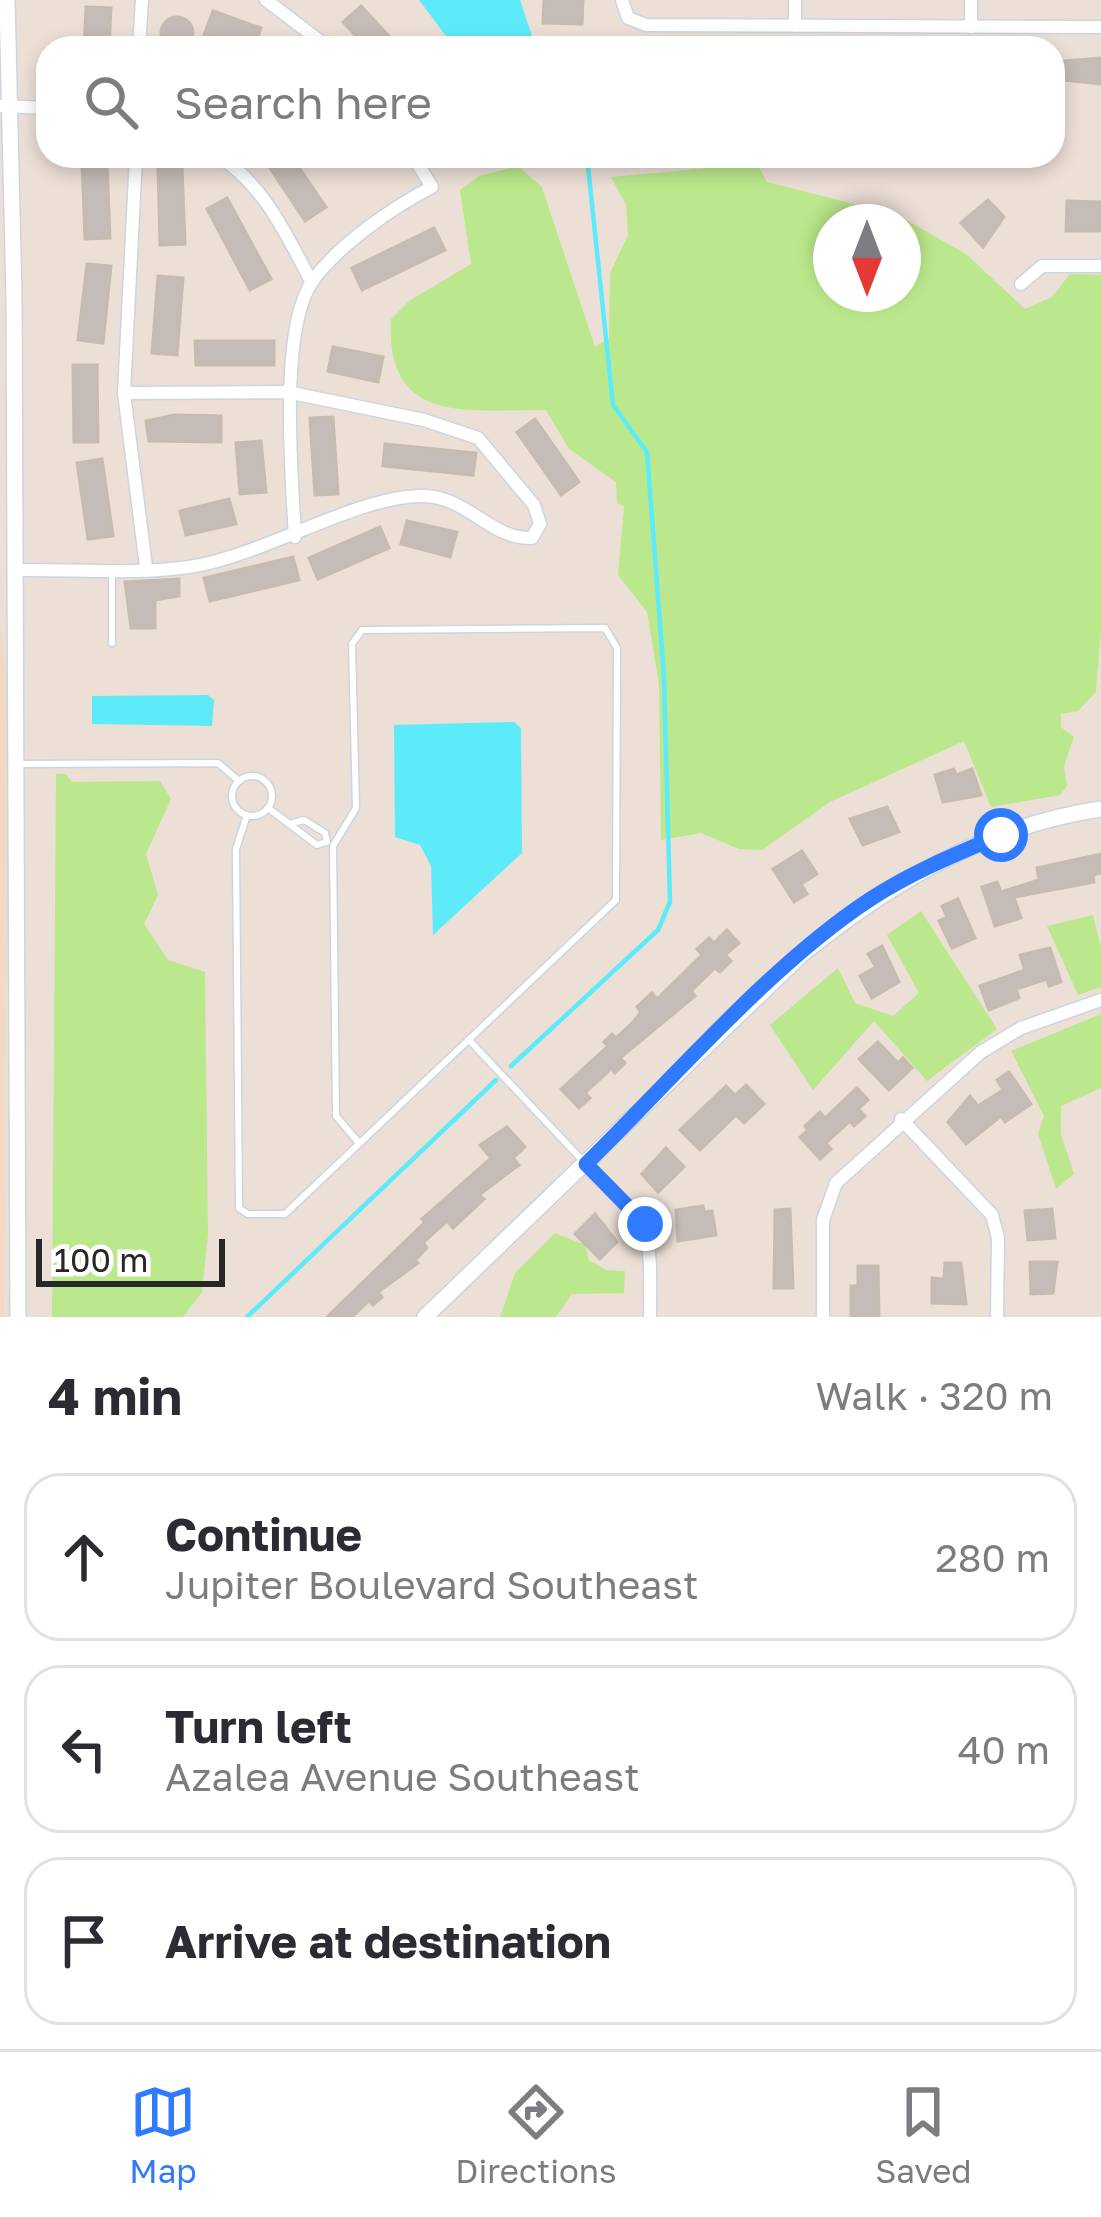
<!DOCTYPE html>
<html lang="en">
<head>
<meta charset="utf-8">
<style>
	:root { --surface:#fff; --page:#f7f7f7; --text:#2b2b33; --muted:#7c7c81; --line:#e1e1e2; --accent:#307aff }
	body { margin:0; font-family:"Golos Text",sans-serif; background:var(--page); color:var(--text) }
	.compass { position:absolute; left:813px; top:204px; width:108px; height:108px; border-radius:50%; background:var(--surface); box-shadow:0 6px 18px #0003; rotate:180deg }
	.scale { position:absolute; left:36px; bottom:30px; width:189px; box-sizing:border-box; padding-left:12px; border:6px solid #272727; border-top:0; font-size:33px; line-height:42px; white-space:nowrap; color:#272727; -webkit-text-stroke:9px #fff; paint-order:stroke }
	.stop { position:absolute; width:36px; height:36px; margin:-27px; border:9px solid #307aff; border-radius:50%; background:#fff }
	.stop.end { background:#307aff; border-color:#fff; box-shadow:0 3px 12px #0008 }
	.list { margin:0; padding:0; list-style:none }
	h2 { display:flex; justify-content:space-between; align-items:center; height:156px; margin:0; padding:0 48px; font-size:51px }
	h2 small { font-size:39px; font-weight:400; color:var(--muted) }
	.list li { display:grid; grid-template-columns:78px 1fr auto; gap:36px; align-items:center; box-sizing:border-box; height:168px; margin:0 24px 24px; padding:0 24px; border:3px solid var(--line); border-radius:36px }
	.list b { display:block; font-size:45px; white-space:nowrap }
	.list p { margin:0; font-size:39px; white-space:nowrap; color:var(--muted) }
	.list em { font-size:39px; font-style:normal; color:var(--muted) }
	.icon { flex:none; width:66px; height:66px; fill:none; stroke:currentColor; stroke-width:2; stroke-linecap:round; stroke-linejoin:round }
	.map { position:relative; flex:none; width:1101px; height:1317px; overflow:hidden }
	.search { position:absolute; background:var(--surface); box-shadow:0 6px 18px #0003; left:36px; right:36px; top:36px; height:132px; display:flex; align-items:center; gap:30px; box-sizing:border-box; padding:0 42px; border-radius:36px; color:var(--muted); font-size:45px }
	.sheet { height:732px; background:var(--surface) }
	nav { display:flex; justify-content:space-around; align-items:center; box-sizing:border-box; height:168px; border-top:3px solid var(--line); background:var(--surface); font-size:33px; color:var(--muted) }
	nav a { display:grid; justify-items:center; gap:6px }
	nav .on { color:var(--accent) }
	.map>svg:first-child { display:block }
	.education { fill:#f0dac3 }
	.green { fill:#bbe88c; fill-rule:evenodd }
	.water { fill:#5debfa }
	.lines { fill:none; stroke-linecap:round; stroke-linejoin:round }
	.stream { stroke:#5debfa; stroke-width:4.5 }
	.building { fill:#c6bcb7; stroke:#c7bbb0; stroke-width:3 }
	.service-casing { stroke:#ccd4e2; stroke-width:9 }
	.minor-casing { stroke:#ccd4e2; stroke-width:15 }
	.tertiary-casing { stroke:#ccd4e2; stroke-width:18 }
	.service { stroke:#fff; stroke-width:6 }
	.minor { stroke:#fff; stroke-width:12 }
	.tertiary { stroke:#fff; stroke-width:15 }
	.route { stroke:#307aff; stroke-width:15 }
</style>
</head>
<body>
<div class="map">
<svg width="1101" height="1317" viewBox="0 0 1101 1317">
	<rect width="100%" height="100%" fill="#ecdfd6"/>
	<polygon class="education" points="0,625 8,684 4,1317 0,1317"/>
	<g class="green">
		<path d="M741,165L759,167L767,182L897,215L966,254L1025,309L1052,297L1070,274L1101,275V629L1096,692L1078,711L1061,714V727L1074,737L1064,766L1067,786L1060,795L991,807L964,741L830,802L762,850L739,849L701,833L661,840L659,684L647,612L618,575L624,506L617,503L616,482L569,449L546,410C470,409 385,427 391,319L409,301L471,264L460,190L479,176L518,166L542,187L595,347L609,338L610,273L628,235L626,205L611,177ZM831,222H903V294H831Z"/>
		<polygon points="56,774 66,774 72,782 160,781 171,799 146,854 158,895 144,924 168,960 205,972 208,1235 202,1292 183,1317 52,1317"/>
		<polygon points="921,911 997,1029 927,1081 874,1021 813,1090 770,1025 838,968 855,1003 893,1016 919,993 887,935"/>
		<polygon points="1093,915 1101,947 1101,987 1078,995 1047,926"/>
		<polygon points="1101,1014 1101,1088 1061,1106 1061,1134 1074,1174 1056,1189 1038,1134 1044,1116 1011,1051"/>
		<polygon points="555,1233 585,1245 589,1260 606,1270 625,1271 624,1293 572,1294 556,1317 500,1317 515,1273"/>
	</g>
	<g class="water">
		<polygon points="419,0 520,0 536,48 455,48"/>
		<polygon points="208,695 214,700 212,726 92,724 92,696"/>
		<polygon points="514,722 521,728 522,853 433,935 431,866 420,845 395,837 394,725"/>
	</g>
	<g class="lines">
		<g class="stream">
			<polyline points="511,1066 658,930 670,902 664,677 647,452 613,405 588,166"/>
			<polyline points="247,1317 496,1080"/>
		</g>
	</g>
	<g class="building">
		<polygon points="544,0 583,0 582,24 543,23"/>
		<polygon points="361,6 400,48 367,48 343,22"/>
		<polygon points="86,7 111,8 109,48 84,48"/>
		<polygon points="213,11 261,28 254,48 204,35"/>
		<circle cx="177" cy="33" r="16"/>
		<polygon points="1101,58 1101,84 1053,79 1053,62"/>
		<polygon points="262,156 291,156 326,207 305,221"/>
		<polygon points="107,161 110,238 85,239 82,162"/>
		<polygon points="158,167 182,167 185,244 160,245"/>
		<polygon points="227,198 271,279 250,290 207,209"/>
		<polygon points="988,200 1004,217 983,247 961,223"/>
		<polygon points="1067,201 1101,202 1101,231 1066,231"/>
		<polygon points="434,228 445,250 362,290 352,268"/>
		<polygon points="87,264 111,266 103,343 78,340"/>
		<polygon points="158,276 183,278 177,355 152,353"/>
		<polygon points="195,341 274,341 274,365 196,365"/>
		<polygon points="333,347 383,357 378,382 328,371"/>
		<polygon points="73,365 97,365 98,442 74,442"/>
		<polygon points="175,415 221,416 221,442 149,441 146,421"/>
		<polygon points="333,417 338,494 315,495 310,418"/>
		<polygon points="535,419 579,482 561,495 517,432"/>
		<polygon points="261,441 266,492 240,494 236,443"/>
		<polygon points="385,444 476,453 473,475 383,466"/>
		<polygon points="102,459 113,536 88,539 77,463"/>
		<polygon points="229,499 236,524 186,535 180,511"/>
		<polygon points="407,521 457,532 450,557 401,544"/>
		<polygon points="380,527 389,548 318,579 309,558"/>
		<polygon points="293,557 299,580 210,601 204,578"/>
		<polygon points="179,579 179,596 155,600 155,628 131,628 125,582"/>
		<polygon points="954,769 956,775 972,769 981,795 943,802 935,775"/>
		<polygon points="887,807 899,832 863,845 850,819"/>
		<polygon points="802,851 817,874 801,884 807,894 794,902 773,869"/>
		<polygon points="1101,854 1101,873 1093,875 1094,882 1014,897 1021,918 995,926 982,887 997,882 1001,892 1039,880 1037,868"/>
		<polygon points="958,899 975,938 952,948 939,921 947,917 942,906"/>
		<polygon points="727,930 739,943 725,955 731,961 720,972 715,968 691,991 695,996 620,1058 625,1063 615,1073 611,1069 585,1093 590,1098 579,1108 561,1089 608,1046 604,1042 612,1034 616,1038 634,1021 641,1012 637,1007 652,993 657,999 702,955 697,949 709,938 714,943"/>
		<polygon points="882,946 899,982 872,998 860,976 876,967 868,954"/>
		<polygon points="1050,948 1061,982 1049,986 1047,979 1016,989 1019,998 989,1010 980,986 1025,970 1020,955"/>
		<polygon points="878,1042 898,1063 903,1058 912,1068 889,1090 859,1059"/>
		<polygon points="1009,1072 1031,1104 1005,1122 1001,1116 966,1144 948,1122 970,1096 978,1106 1003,1090 997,1080"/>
		<polygon points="746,1085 764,1104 744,1123 736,1115 700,1150 680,1130 726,1086 735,1095"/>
		<polygon points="857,1088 868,1100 858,1109 865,1116 854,1126 850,1121 826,1143 831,1149 820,1159 800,1137 808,1130 805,1126 820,1112 825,1118"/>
		<polygon points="507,1127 525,1147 513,1158 519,1165 479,1195 484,1199 453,1228 447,1221 423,1243 427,1248 415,1260 418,1263 378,1292 382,1297 373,1305 369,1301 352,1317 327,1317 425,1222 422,1219 491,1158 480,1145"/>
		<polygon points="666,1148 684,1167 658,1192 642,1174"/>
		<polygon points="703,1206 704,1212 712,1211 716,1235 678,1241 676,1210"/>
		<polygon points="790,1209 793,1288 774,1288 775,1210"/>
		<polygon points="1052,1209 1055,1238 1028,1240 1025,1211"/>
		<polygon points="595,1214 617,1242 600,1259 575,1234"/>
		<polygon points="1030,1262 1057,1262 1053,1293 1031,1294"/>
		<polygon points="945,1263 961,1263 966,1304 932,1303 932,1278 944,1279"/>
		<polygon points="858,1266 878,1266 879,1317 851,1317 851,1286 858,1286"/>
	</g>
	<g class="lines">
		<g class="service-casing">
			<g id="service">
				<polyline points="112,574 112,643"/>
				<polyline points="20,764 218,763 239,781"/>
				<circle cx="252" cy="796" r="20"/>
				<polyline points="268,808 317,845 326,842"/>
				<polyline points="247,815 236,849 239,1208 248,1214 285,1214 616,900 617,648 605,628 362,630 352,644 356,808 333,846 336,1116 359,1143"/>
				<polyline points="293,823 304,820 325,833 327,842"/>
				<polyline points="469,1040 583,1161"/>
			</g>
		</g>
		<g class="minor-casing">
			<g id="minor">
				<polyline points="266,0 329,48"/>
				<polyline points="622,0 628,18 646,25 1101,27"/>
				<polyline points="795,26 795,0"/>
				<polyline points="971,27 971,0"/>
				<polyline points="139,48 142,0"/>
				<polyline points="0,106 48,108"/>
				<polyline points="136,156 124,393 146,567"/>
				<path d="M218,156C263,183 287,236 311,281"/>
				<polyline points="1021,284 1042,266 1101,266"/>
				<path d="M295,537C292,477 278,326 314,279C340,244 393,207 432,187L413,156"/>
				<path d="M15,570C72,569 133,575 189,567C261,557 362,493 425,496C469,498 490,539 532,538L540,524L534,505L478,438L424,420L287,392L124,393"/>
				<polyline points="901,1119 992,1215 998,1238 997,1317"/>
				<path d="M586,1164C652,1231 651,1222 650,1317"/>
				<polyline points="823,1317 823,1220 836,1183 981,1052 1021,1028 1101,1000"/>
			</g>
		</g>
		<g class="tertiary-casing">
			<g id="tertiary">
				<polyline points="7,0 14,297 18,1317"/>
				<path d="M425,1317L801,955C890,883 986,826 1101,809"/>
			</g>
		</g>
		<use href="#service" class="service"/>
		<use href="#minor" class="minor"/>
		<use href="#tertiary" class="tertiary"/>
	</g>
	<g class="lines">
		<path class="route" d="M645,1224L586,1164C672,1080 769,966 869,900C910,873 956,854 1001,835"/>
	</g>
</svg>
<svg class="compass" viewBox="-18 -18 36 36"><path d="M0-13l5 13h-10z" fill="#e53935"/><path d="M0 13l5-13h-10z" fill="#7c7c81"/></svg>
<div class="scale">100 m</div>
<div class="stop" style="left:1001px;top:835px"></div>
<div class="stop end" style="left:645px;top:1224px"></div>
<div class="search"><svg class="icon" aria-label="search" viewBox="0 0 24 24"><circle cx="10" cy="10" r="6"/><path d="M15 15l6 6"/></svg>Search here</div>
</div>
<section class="sheet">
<h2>4 min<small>Walk · 320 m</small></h2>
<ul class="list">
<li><svg class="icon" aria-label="ahead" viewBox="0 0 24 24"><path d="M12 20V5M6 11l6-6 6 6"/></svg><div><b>Continue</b><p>Jupiter Boulevard Southeast</p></div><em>280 m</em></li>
<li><svg class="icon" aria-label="left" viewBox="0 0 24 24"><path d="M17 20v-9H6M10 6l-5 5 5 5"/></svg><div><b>Turn left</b><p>Azalea Avenue Southeast</p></div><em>40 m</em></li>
<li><svg class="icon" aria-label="arrive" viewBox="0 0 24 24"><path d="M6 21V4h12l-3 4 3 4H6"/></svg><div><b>Arrive at destination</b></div></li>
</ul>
</section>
<nav>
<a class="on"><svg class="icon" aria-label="map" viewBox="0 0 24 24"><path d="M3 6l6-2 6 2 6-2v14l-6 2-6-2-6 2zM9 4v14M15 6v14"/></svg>Map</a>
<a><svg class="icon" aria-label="directions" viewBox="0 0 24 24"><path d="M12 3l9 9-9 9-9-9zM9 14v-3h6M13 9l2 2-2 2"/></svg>Directions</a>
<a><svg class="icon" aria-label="saved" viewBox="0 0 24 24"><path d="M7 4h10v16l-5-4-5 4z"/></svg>Saved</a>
</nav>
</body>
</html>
